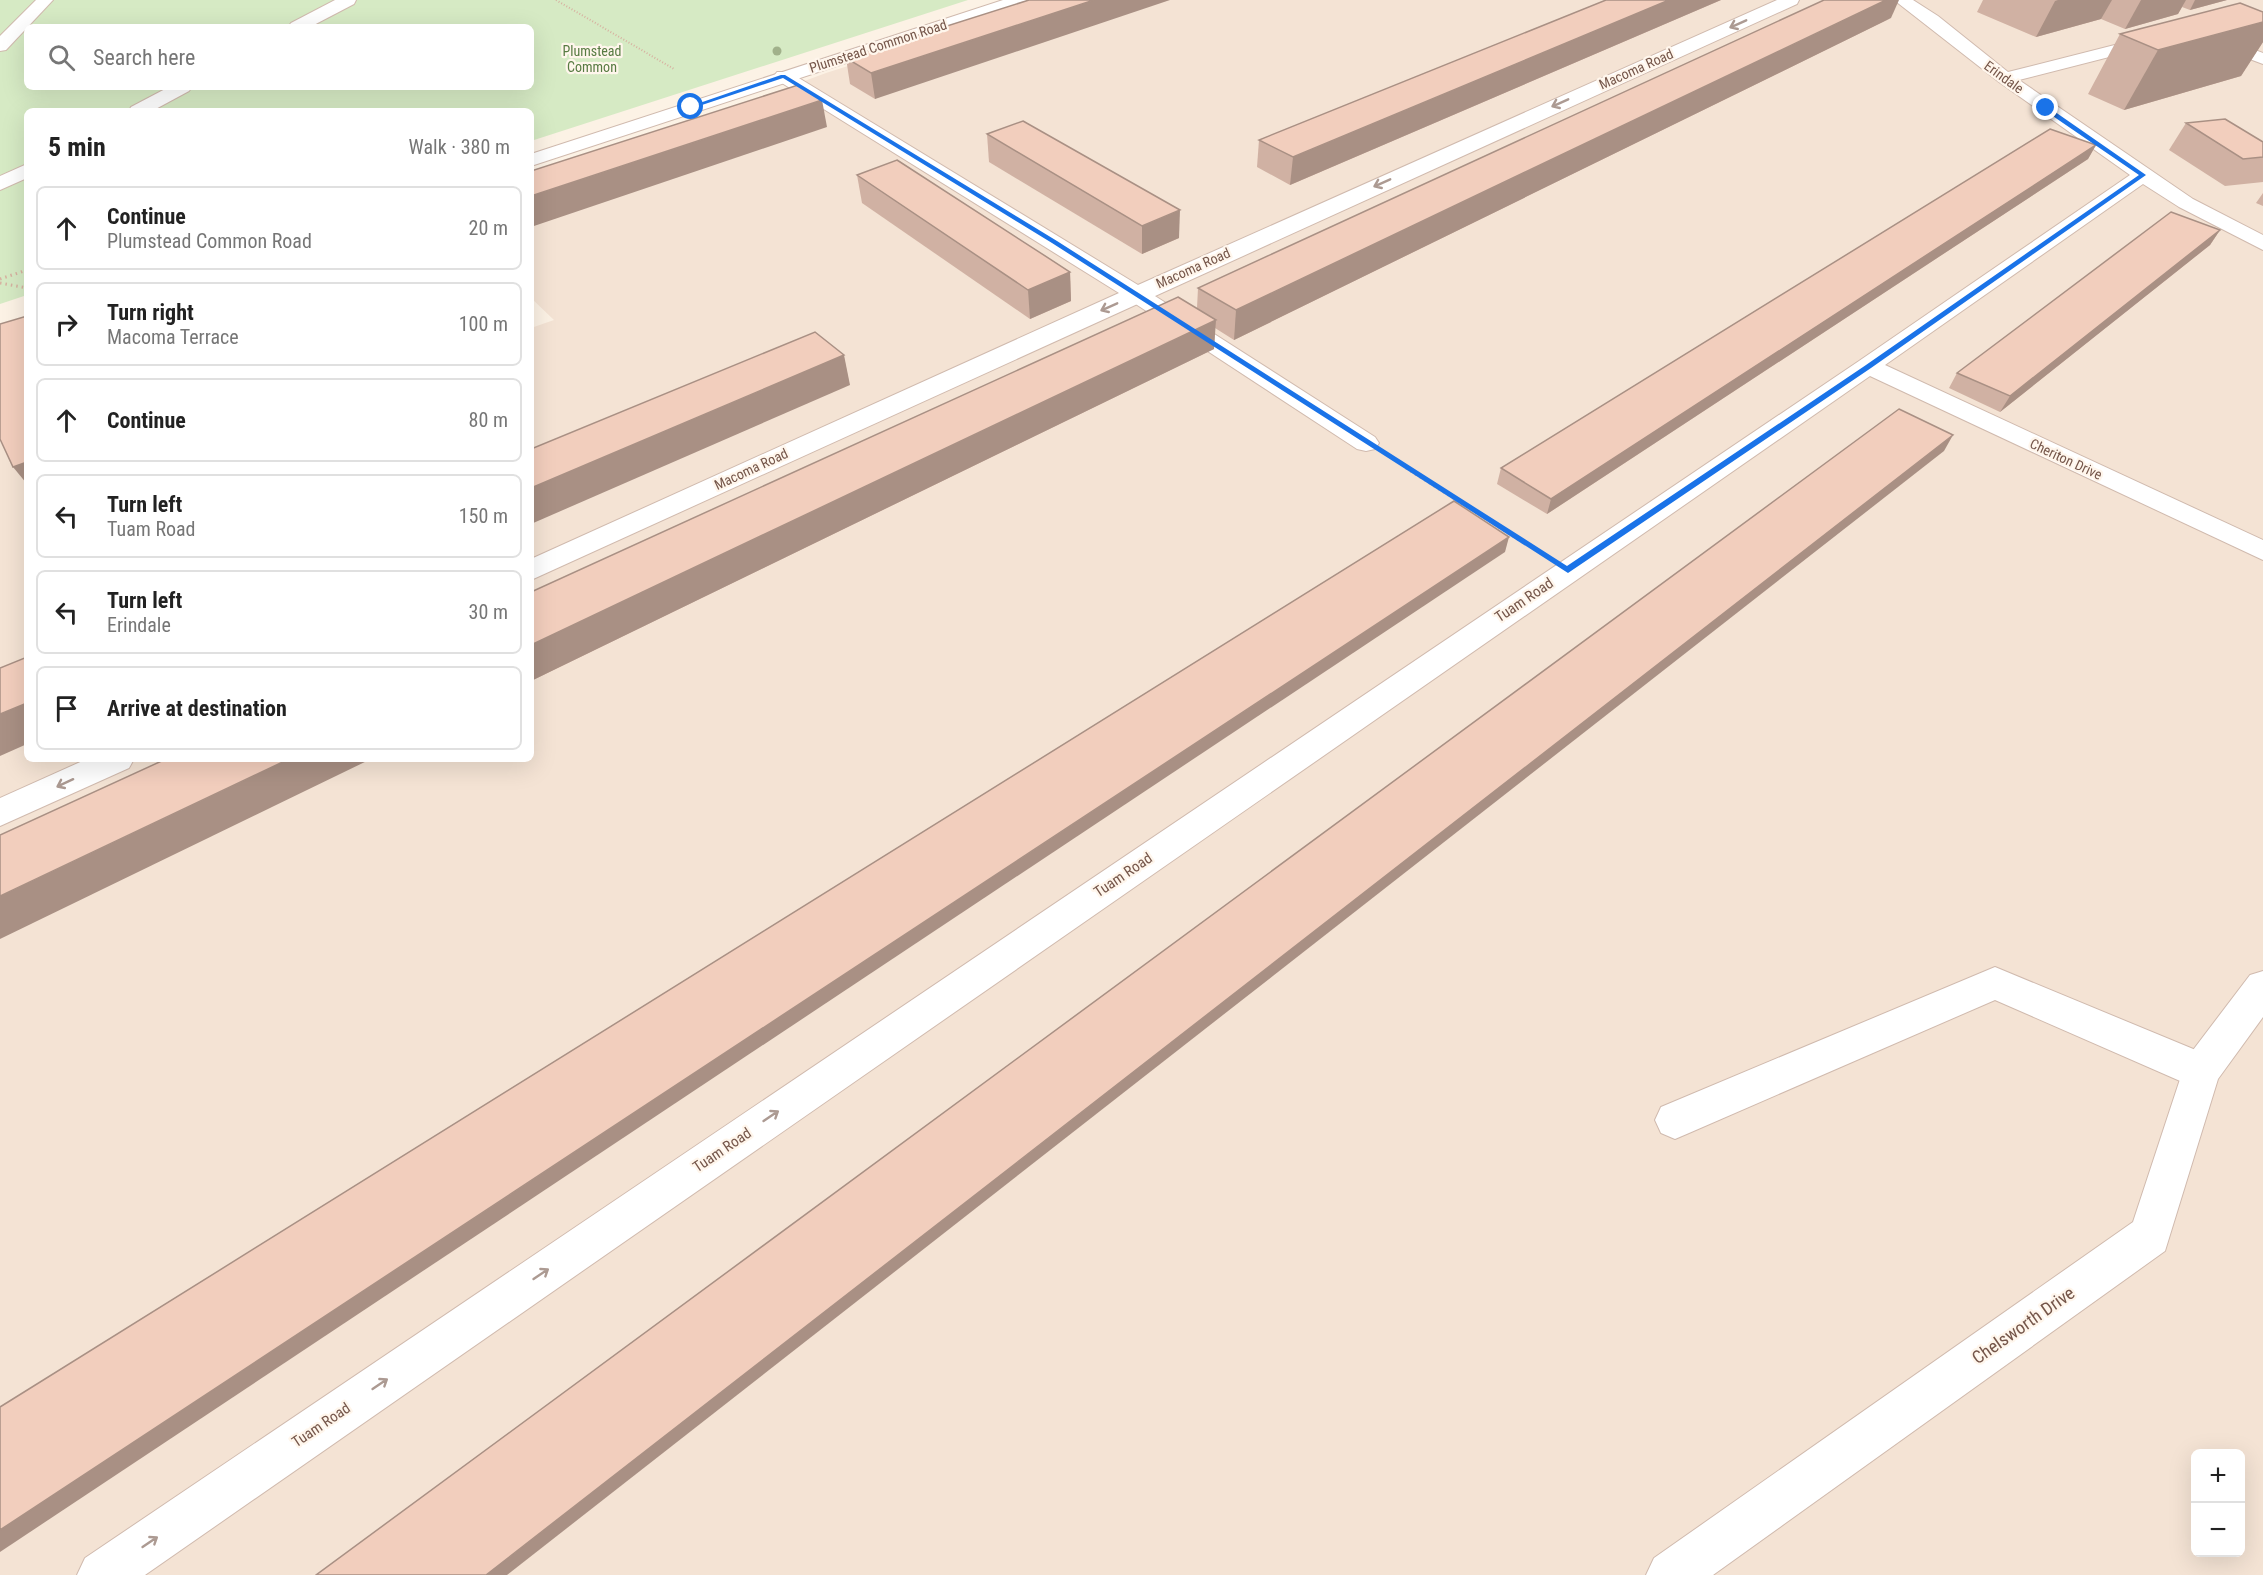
<!DOCTYPE html>
<html lang="en">
<head>
<meta charset="utf-8">
<style>
	:root { --surface:#fff; --page:#f2f2f2; --text:#222; --muted:#767676; --line:#e0e0e0 }
	body { margin:0; font-family:"Roboto Condensed",sans-serif; background:var(--page); color:var(--text) }
	.controls { position:absolute; right:18px; bottom:18px; display:grid; overflow:hidden; border-radius:9px; box-shadow:0 6px 24px #0002 }
	.controls button { width:54px; height:54px; display:grid; place-items:center; padding:0; border:0; border-bottom:2px solid var(--line); background:var(--surface); color:var(--text); font:30px sans-serif }
	.stop { position:absolute; width:18px; height:18px; margin:-14px; border:4px solid #1a73e8; border-radius:50%; background:#fff }
	.stop.end { background:#1a73e8; border-color:#fff; box-shadow:0 2px 6px #0008 }
	.list { margin:0; padding:0; list-style:none }
	h2 { display:flex; justify-content:space-between; align-items:center; height:78px; margin:0; padding:0 24px; font-size:26px }
	h2 small { font-size:20px; font-weight:400; color:var(--muted) }
	.list li { display:grid; grid-template-columns:39px 1fr auto; gap:18px; align-items:center; box-sizing:border-box; height:84px; margin:0 12px 12px; padding:0 12px; border:2px solid var(--line); border-radius:9px }
	.list b { display:block; font-size:22px; white-space:nowrap }
	.list p { margin:0; font-size:20px; white-space:nowrap; color:var(--muted) }
	.list em { font-size:20px; font-style:normal; color:var(--muted) }
	.icon { flex:none; width:33px; height:33px; fill:none; stroke:currentColor; stroke-width:2; stroke-linecap:round; stroke-linejoin:round }
	.map { position:relative; flex:none; width:2263px; height:1575px; overflow:hidden }
	.search { position:absolute; background:var(--surface); box-shadow:0 6px 24px #0002; left:24px; top:24px; width:510px; height:66px; display:flex; align-items:center; gap:15px; box-sizing:border-box; padding:0 21px; border-radius:9px; color:var(--muted); font-size:22px }
	.panel { position:absolute; background:var(--surface); box-shadow:0 6px 24px #0002; left:24px; top:108px; width:510px; height:654px; border-radius:9px }
	.map>svg:first-child { display:block }
	.residential { fill:#f4e3d4; fill-rule:evenodd }
	.green { fill:#d6eac4; fill-rule:evenodd }
	.lines { fill:none; stroke-linecap:round; stroke-linejoin:round }
	.service-casing { stroke:#d0baae; stroke-width:2 }
	.minor-casing { stroke:#d0baae; stroke-width:2 }
	.tertiary-casing { stroke:#d0baae; stroke-width:2 }
	.path-far1 { stroke:#d7b1a0; stroke-width:2; stroke-dasharray:1 2; stroke-linecap:butt }
	.path { stroke:#d7b1a0; stroke-width:3; stroke-dasharray:1.5 4; stroke-linecap:butt }
	.service { fill:#fff; fill-rule:evenodd }
	.minor { fill:#fff; fill-rule:evenodd }
	.tertiary { fill:#fff; fill-rule:evenodd }
	.tree { fill:#a1b18b }
	.wall { fill:#d0b1a3 }
	.shaded-wall { fill:#a99084 }
	.building { fill:#f2cebd; stroke:#a99084; stroke-width:1.5 }
	.oneway { stroke:#ac9a92 }
	.route { fill:#1a73e8 }
	.labels { text-anchor:middle; dominant-baseline:central; stroke-width:4.5; stroke-linejoin:round; paint-order:stroke }
	.far-street-label { font-size:14px; fill:#75564a; stroke:#fff6ec }
	.far-park-label { font-size:14px; fill:#577b42; stroke:#fff6ec }
	.street-label { font-size:15px; fill:#75564a; stroke:#fff6ec }
	.near-street-label { font-size:18px; fill:#75564a; stroke:#fff6ec }
</style>
</head>
<body>
<div class="map">
<svg width="2263" height="1575" viewBox="0 0 2263 1575">
	<rect width="100%" height="100%" fill="#fcf2e5"/>
	<path class="residential" d="M1055,0H2263V1575H0V408L27,465V759H531V328L554,320L531,298V183L826,73ZM2196,1454H2240V1552H2196Z"/>
	<path class="green" d="M0,0H968L531,141V111H27V295L0,304ZM27,27H531V87H27Z"/>
	<g class="lines">
		<g class="service-casing">
			<g id="service">
				<polygon points="1136,287 1144,289 1375,437 1379,443 1375,449 1366,451 1357,449 1128,299 1125,294 1128,289"/>
				<polygon points="1995,967 2215,1058 2220,1071 2215,1084 2201,1089 2187,1084 1995,1000 1689,1133 1675,1139 1661,1133 1655,1120 1661,1107"/>
			</g>
		</g>
		<g class="minor-casing">
			<g id="minor">
				<polygon points="335,0 356,0 354,4 310,27 288,27 291,23"/>
				<polygon points="1777,0 1799,0 1797,4 531,580 531,559 1119,293 777,80 774,76 777,72 789,72 1138,285"/>
				<polygon points="1894,0 1913,0 1938,16 2008,72 2154,35 2160,36 2163,40 2160,44 2019,80 2193,199 2263,235 2263,250 2179,207 2143,184 1885,365 2263,540 2263,560 1870,376 145,1575 77,1575 85,1558 1859,361 2130,175 1999,82"/>
				<polygon points="2213,34 2263,53 2263,64 2207,43 2204,39 2207,35"/>
				<polygon points="169,87 192,87 189,91 152,111 129,111 131,107"/>
				<polygon points="27,164 27,178 0,190 0,176"/>
				<polygon points="87,759 134,759 129,768 0,826 0,798"/>
				<polygon points="2263,971 2263,1017 2218,1079 2165,1251 1713,1575 1646,1575 1654,1558 2133,1222 2187,1058 2250,975"/>
			</g>
		</g>
		<g class="tertiary-casing">
			<g id="tertiary">
				<polygon points="36,0 53,0 6,50 0,51 0,36"/>
				<polygon points="1003,0 1028,0 1026,4 531,166 531,154"/>
			</g>
		</g>
		<polyline class="path-far1" points="556,0 674,69"/>
		<g class="path">
			<polyline points="0,279 27,270"/>
			<polyline points="0,283 27,288"/>
			<polyline points="1406,468 1524,543"/>
		</g>
		<use href="#service" class="service"/>
		<use href="#minor" class="minor"/>
		<use href="#tertiary" class="tertiary"/>
	</g>
	<circle class="tree" cx="777" cy="51" r="4.5"/>
	<g class="wall">
		<polygon points="1029,0 875,99 850,84 846,58"/>
		<polygon points="1606,0 1721,0 1290,185 1257,167 1259,140"/>
		<polygon points="1983,0 2227,0 2190,10 2182,7 2178,14 2125,29 2101,19 2036,37 1977,12"/>
		<polygon points="2263,12 2263,42 2241,76 2124,110 2088,94 2120,34"/>
		<polygon points="1891,18 1234,340 1215,328 1214,349 531,681 531,592 1197,308 1198,288"/>
		<polygon points="2186,123 2263,142 2263,182 2225,186 2169,150"/>
		<polygon points="987,134 1179,238 1142,254 989,162"/>
		<polygon points="2096,145 2088,159 1547,514 1497,484 1501,468"/>
		<polygon points="857,175 1070,272 1071,301 1030,319 862,203"/>
		<polygon points="2263,193 2263,206 2256,203"/>
		<polygon points="2220,230 2210,245 2000,412 1949,388 1957,373"/>
	</g>
	<g class="shaded-wall">
		<polygon points="1094,0 1170,0 875,99 871,73"/>
		<polygon points="1669,0 1721,0 1290,185 1293,157"/>
		<polygon points="1886,0 1899,0 1891,18 1234,340 1236,310"/>
		<polygon points="2058,0 2112,0 2101,19 2036,37 2055,1"/>
		<polygon points="2141,0 2186,0 2178,14 2125,29"/>
		<polygon points="2195,0 2227,0 2190,10"/>
		<polygon points="2263,22 2263,42 2241,76 2124,110 2158,50"/>
		<polygon points="822,100 827,127 531,227 531,196"/>
		<polygon points="2096,145 2088,159 1547,514 1551,499"/>
		<polygon points="1180,210 1179,238 1142,254 1142,226"/>
		<polygon points="2220,230 2210,245 2000,412 2010,396"/>
		<polygon points="1070,272 1071,301 1030,319 1028,290"/>
		<polygon points="1216,320 1214,349 531,681 531,645"/>
		<polygon points="844,355 850,385 531,524 531,488"/>
		<polygon points="1953,435 1944,451 507,1575 486,1575"/>
		<polygon points="27,462 27,484 13,467"/>
		<polygon points="1509,537 1505,552 0,1552 0,1530"/>
		<polygon points="27,703 27,744 0,756 0,714"/>
		<polygon points="289,759 371,759 0,939 0,896"/>
	</g>
	<g class="building">
		<polygon points="1029,0 1094,0 871,73 846,58"/>
		<polygon points="1606,0 1669,0 1293,157 1259,140"/>
		<polygon points="1824,0 1886,0 1236,310 1198,288"/>
		<polygon points="2240,3 2263,12 2263,22 2158,50 2120,34"/>
		<polygon points="798,85 822,100 531,196 531,171"/>
		<polygon points="2225,119 2263,142 2263,157 2243,159 2186,123"/>
		<polygon points="1023,121 1180,210 1142,226 987,134"/>
		<polygon points="2050,129 2096,145 1551,499 1501,468"/>
		<polygon points="897,160 1070,272 1028,290 857,175"/>
		<polygon points="2171,212 2220,230 2010,396 1957,373"/>
		<polygon points="1178,297 1216,320 531,645 531,592"/>
		<polygon points="27,316 27,462 13,467 0,439 0,324"/>
		<polygon points="815,332 844,355 531,488 531,449"/>
		<polygon points="1899,409 1953,435 486,1575 316,1575"/>
		<polygon points="1454,501 1509,537 0,1530 0,1407"/>
		<polygon points="27,657 27,703 0,714 0,668"/>
		<polygon points="166,759 289,759 0,896 0,835"/>
	</g>
	<defs><path id="oneway-shaft" d="M-6 0H5M1.5-3L5.5 0L1.5 3" fill="none" stroke-width="1.6" stroke-linecap="round" stroke-linejoin="round" transform="scale(1.5)"/></defs>
	<g class="oneway">
		<use href="#oneway-shaft" transform="translate(1738 24) rotate(156)"/>
		<use href="#oneway-shaft" transform="translate(1560 103) rotate(156)"/>
		<use href="#oneway-shaft" transform="translate(1382 183) rotate(156)"/>
		<use href="#oneway-shaft" transform="translate(1109 307) rotate(156)"/>
		<use href="#oneway-shaft" transform="translate(65 783) rotate(155)"/>
		<use href="#oneway-shaft" transform="translate(771 1116) rotate(-34)"/>
		<use href="#oneway-shaft" transform="translate(541 1274) rotate(-34)"/>
		<use href="#oneway-shaft" transform="translate(380 1384) rotate(-34)"/>
		<use href="#oneway-shaft" transform="translate(150 1542) rotate(-34)"/>
	</g>
	<polygon class="route" points="781,75 785,75 1057,241 1567,566 1866,365 2139,175 2044,110 2044,107 2048,107 2146,175 1871,368 1568,573 1052,243 783,78 693,108 688,107"/>
	<g class="labels">
		<g class="far-street-label">
			<text transform="translate(878 46) rotate(-18)">Plumstead Common Road</text>
			<text transform="translate(1636 69) rotate(-24)">Macoma Road</text>
			<text transform="translate(2004 77) rotate(36)">Erindale</text>
			<text transform="translate(1193 268) rotate(-24)">Macoma Road</text>
			<text transform="translate(2066 459) rotate(25)">Cheriton Drive</text>
			<text transform="translate(751 469) rotate(-25)">Macoma Road</text>
		</g>
		<g class="far-park-label">
			<text x="592" y="51">Plumstead<tspan x="592" dy="16">Common</tspan></text>
		</g>
		<g class="street-label">
			<text transform="translate(1524 600) rotate(-34)">Tuam Road</text>
			<text transform="translate(1123 875) rotate(-34)">Tuam Road</text>
			<text transform="translate(722 1150) rotate(-34)">Tuam Road</text>
			<text transform="translate(321 1425) rotate(-34)">Tuam Road</text>
		</g>
		<g class="near-street-label">
			<text transform="translate(2023 1325) rotate(-35)">Chelsworth Drive</text>
		</g>
	</g>
</svg>
<div class="controls">
<button>+</button>
<button>−</button>
</div>
<div class="stop" style="left:691px;top:107px"></div>
<div class="stop end" style="left:2046px;top:108px"></div>
<div class="search"><svg class="icon" aria-label="search" viewBox="0 0 24 24"><circle cx="10" cy="10" r="6"/><path d="M15 15l6 6"/></svg>Search here</div>
<section class="panel">
<h2>5 min<small>Walk · 380 m</small></h2>
<ul class="list">
<li><svg class="icon" aria-label="ahead" viewBox="0 0 24 24"><path d="M12 20V5M6 11l6-6 6 6"/></svg><div><b>Continue</b><p>Plumstead Common Road</p></div><em>20 m</em></li>
<li><svg class="icon" aria-label="right" viewBox="0 0 24 24"><path d="M7 20v-9h11M14 6l5 5-5 5"/></svg><div><b>Turn right</b><p>Macoma Terrace</p></div><em>100 m</em></li>
<li><svg class="icon" aria-label="ahead" viewBox="0 0 24 24"><path d="M12 20V5M6 11l6-6 6 6"/></svg><div><b>Continue</b></div><em>80 m</em></li>
<li><svg class="icon" aria-label="left" viewBox="0 0 24 24"><path d="M17 20v-9H6M10 6l-5 5 5 5"/></svg><div><b>Turn left</b><p>Tuam Road</p></div><em>150 m</em></li>
<li><svg class="icon" aria-label="left" viewBox="0 0 24 24"><path d="M17 20v-9H6M10 6l-5 5 5 5"/></svg><div><b>Turn left</b><p>Erindale</p></div><em>30 m</em></li>
<li><svg class="icon" aria-label="arrive" viewBox="0 0 24 24"><path d="M6 21V4h12l-3 4 3 4H6"/></svg><div><b>Arrive at destination</b></div></li>
</ul>
</section>
</div>
</body>
</html>
